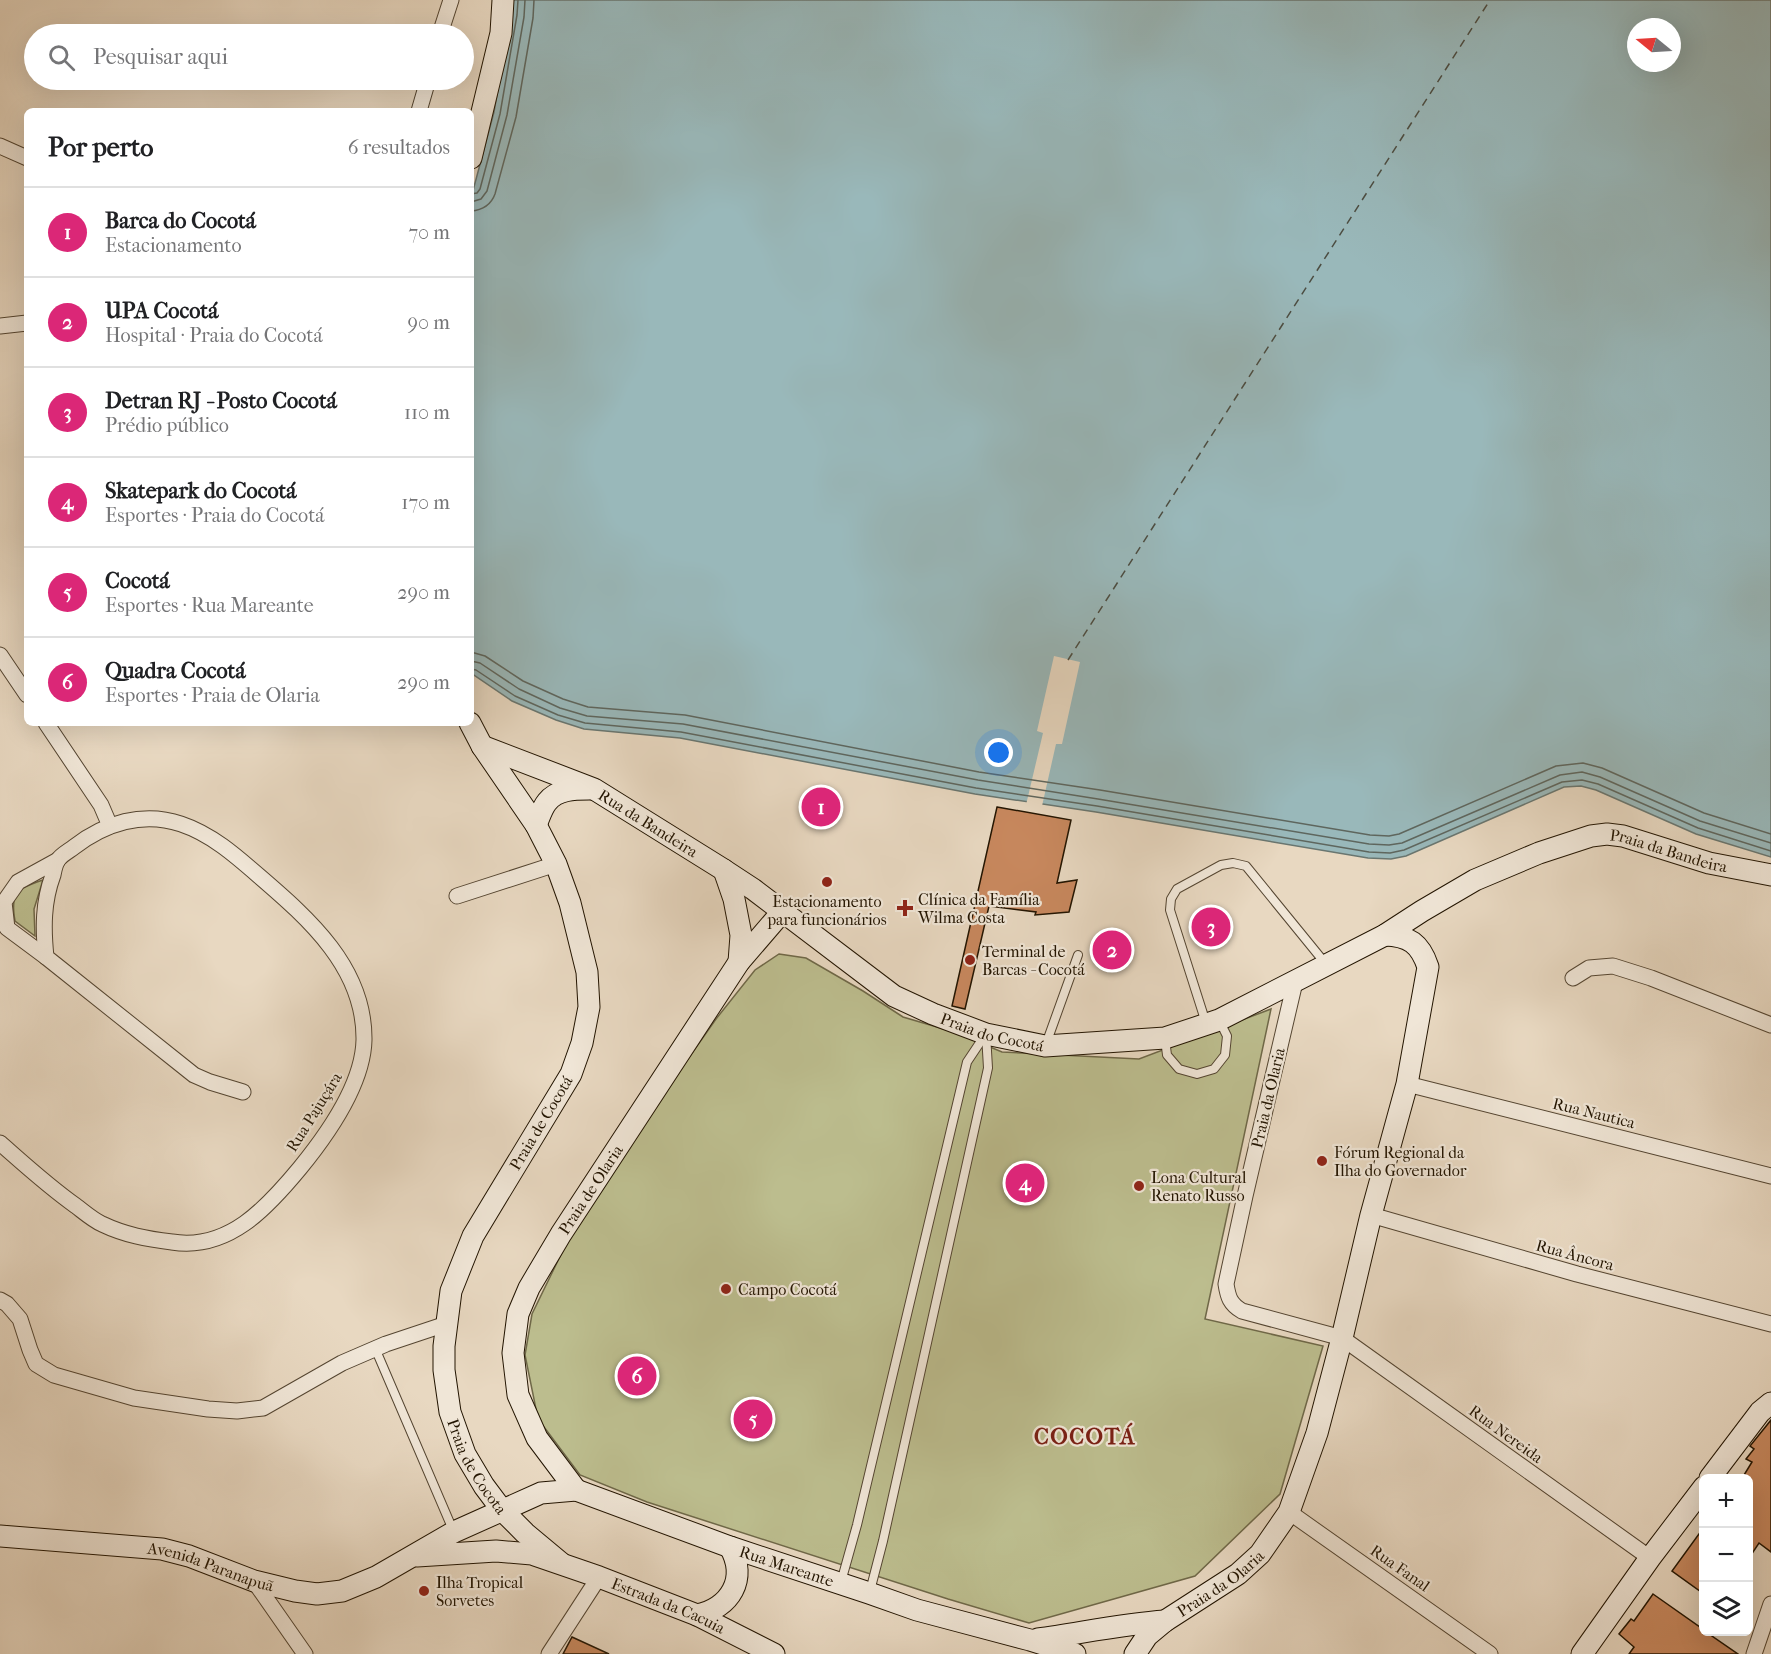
<!DOCTYPE html>
<html lang="pt">
<head>
<meta charset="utf-8">
<style>
	:root { --surface:#fff; --page:#f6f6f6; --text:#202124; --muted:#757577; --line:#e0e0e0; --accent:#db2777 }
	body { margin:0; font-family:"IM FELL French Canon",serif; background:var(--page); color:var(--text) }
	.controls { position:absolute; right:18px; bottom:18px; display:grid; overflow:hidden; border-radius:9px; box-shadow:0 6px 24px #0002 }
	.controls button { width:54px; height:54px; display:grid; place-items:center; padding:0; border:0; border-bottom:2px solid var(--line); background:var(--surface); color:var(--text); font:30px sans-serif }
	.compass { position:absolute; left:1627px; top:18px; width:54px; height:54px; border-radius:50%; background:var(--surface); box-shadow:0 6px 24px #0002; rotate:288deg }
	.you { position:absolute; left:999px; top:753px; width:21px; height:21px; margin:-15px; border:4px solid #fff; border-radius:50%; background:#1a73e8; box-shadow:0 0 0 9px #1a73e833 }
	.badge { display:grid; place-items:center; width:39px; height:39px; border-radius:50%; background:var(--accent); color:#fff; font-size:20px; font-weight:700 }
	.pin { position:absolute; translate:-50% -50%; border:3px solid #fff; box-shadow:0 2px 6px #0006 }
	.list { margin:0; padding:0; list-style:none }
	h2 { display:flex; justify-content:space-between; align-items:center; height:78px; margin:0; padding:0 24px; font-size:26px }
	h2 small { font-size:20px; font-weight:400; color:var(--muted) }
	.list li { display:grid; grid-template-columns:39px 1fr auto; gap:18px; align-items:center; box-sizing:border-box; height:90px; padding:0 24px; border-top:2px solid var(--line) }
	.list b { display:block; font-size:22px; white-space:nowrap }
	.list p { margin:0; font-size:20px; white-space:nowrap; color:var(--muted) }
	.list em { font-size:20px; font-style:normal; color:var(--muted) }
	.icon { flex:none; width:33px; height:33px; fill:none; stroke:currentColor; stroke-width:2; stroke-linecap:round; stroke-linejoin:round }
	.map { position:relative; flex:none; width:1771px; height:1654px; overflow:hidden }
	.search { position:absolute; background:var(--surface); box-shadow:0 6px 24px #0002; left:24px; top:24px; width:450px; height:66px; display:flex; align-items:center; gap:15px; box-sizing:border-box; padding:0 21px; border-radius:33px; color:var(--muted); font-size:22px }
	.panel { position:absolute; background:var(--surface); box-shadow:0 6px 24px #0002; left:24px; top:108px; width:450px; height:618px; border-radius:9px }
	.map>svg:first-child { display:block }
	.green { fill:#bcbd8e; stroke:#6f6848; stroke-width:1.5 }
	.water { fill:#99b8ba; stroke:#697670; stroke-width:1.5; fill-rule:evenodd }
	.pier { fill:#e8d8c1 }
	.lines { fill:none; stroke-linecap:round; stroke-linejoin:round }
	.shore { stroke:#5e665e; stroke-width:1.5 }
	.ferry { stroke:#4c4d42; stroke-width:1.5; stroke-dasharray:8 6; stroke-linecap:butt }
	.building { fill:#c8885e; stroke:#221401; stroke-width:1.5 }
	.lane-casing { stroke:#544531; stroke-width:10 }
	.street-casing { stroke:#544531; stroke-width:17 }
	.secondary-casing { stroke:#221401; stroke-width:23 }
	.lane { stroke:#f0e6d7; stroke-width:8 }
	.street { stroke:#f0e6d7; stroke-width:15 }
	.secondary { stroke:#f0e6d7; stroke-width:21 }
	.poi-dot { fill:#8f2418; stroke:#f0e6d7; stroke-width:2 }
	.labels { text-anchor:middle; dominant-baseline:central; stroke-width:4.5; stroke-linejoin:round; paint-order:stroke }
	.street-label { font-size:16px; fill:#221401; stroke:#f0e6d7 }
	.poi-label { font-size:16px; fill:#221401; stroke:#f0e6d7; text-anchor:start }
	.district-label { font-size:22px; font-weight:bold; letter-spacing:1.5px; fill:#7a1f14; stroke:#f0e6d7 }
</style>
</head>
<body>
<div class="map">
<svg width="1771" height="1654" viewBox="0 0 1771 1654">
	<rect width="100%" height="100%" fill="#e8d8c1"/>
	<filter id="stains"><feTurbulence type="fractalNoise" baseFrequency=".00333" numOctaves="4"/><feColorMatrix values="0 0 0 0 .2 0 0 0 0 .09 0 0 0 0 .02 0 0 0 .5 -.17"/></filter>
	<radialGradient id="worn" r=".72"><stop offset=".6" stop-color="#630" stop-opacity="0"/><stop offset="1" stop-color="#630" stop-opacity=".3"/></radialGradient>
	<g class="green">
		<path d="M43,880L34,909L35,936L15,921C10,893 16,889 43,880Z"/>
		<polygon points="779,954 806,958 863,991 903,1017 954,1032 1002,1052 1139,1059 1271,1009 1205,1319 1323,1346 1280,1494 1195,1576 1029,1623 948,1599 647,1502 580,1475 538,1419 525,1355 532,1314 568,1240 626,1147 716,1019 755,970"/>
	</g>
	<path class="water" d="M512,0H1771V857L1696,834L1596,790L1581,786L1564,787L1406,856L1391,859L1368,858L1096,812L975,794L680,738L584,729L556,720L512,701L471,673V198L494,112L511,14ZM1636,27H1672V63H1636Z"/>
	<polygon class="pier" points="1054,656 1080,662 1062,744 1056,744 1042,806 1026,805 1043,733 1037,731"/>
	<g class="lines">
		<g class="shore">
			<polyline points="471,194 477,193 480,189 500,114 517,15 518,0"/>
			<polyline points="471,202 481,199 487,191 507,115 524,17 525,0"/>
			<path d="M471,211C483,210 491,205 495,194L516,117L533,18L534,0"/>
			<polyline points="471,652 485,656 523,681 563,699 588,707 685,715 979,772 1100,790 1370,835 1389,836 1399,834 1556,766 1583,763 1602,768 1704,813 1771,834"/>
			<polyline points="471,661 480,663 519,689 560,708 587,716 683,724 978,780 1098,799 1369,844 1389,845 1402,843 1560,775 1582,772 1600,777 1700,821 1771,843"/>
			<polyline points="471,669 476,670 515,696 558,715 585,723 681,732 976,788 1097,806 1369,852 1390,853 1404,850 1562,782 1582,780 1598,784 1698,828 1771,851"/>
		</g>
		<polyline class="ferry" points="1068,660 1490,0"/>
	</g>
	<g class="building">
		<polygon points="997,807 1071,820 1057,883 1077,880 1069,912 1035,915 1036,912 989,906 965,1009 952,1006"/>
		<polygon points="1771,1420 1771,1552 1759,1543 1749,1558 1749,1478 1744,1475 1752,1462 1746,1459 1754,1449 1750,1446"/>
		<polygon points="1704,1527 1704,1594 1672,1571"/>
		<polygon points="1653,1594 1704,1630 1704,1632 1706,1632 1738,1654 1629,1654 1634,1647 1619,1634 1631,1619 1634,1621"/>
		<polygon points="572,1637 609,1654 563,1654"/>
	</g>
	<g class="lines">
		<g class="lane-casing">
			<g id="lane">
				<polyline points="1206,1023 1170,910 1171,899 1177,889 1221,865 1233,863 1246,866 1325,963"/>
				<polyline points="1165,1039 1167,1055 1179,1069 1197,1074 1214,1069 1225,1055 1227,1036 1220,1022"/>
				<polyline points="1046,1044 1078,955"/>
				<polyline points="375,1348 453,1530"/>
				<polyline points="841,1582 857,1525 967,1062 985,1035"/>
				<polyline points="870,1591 883,1541 988,1068 986,1034"/>
			</g>
		</g>
		<g class="street-casing">
			<g id="street">
				<polyline points="440,34 451,0"/>
				<polyline points="419,111 428,80"/>
				<polyline points="0,146 27,158"/>
				<polyline points="0,326 27,323"/>
				<polyline points="0,655 27,695"/>
				<polyline points="46,723 101,805 110,826"/>
				<polyline points="457,896 556,864"/>
				<polyline points="46,957 7,928 4,902 18,882 58,860"/>
				<polyline points="1573,978 1589,968 1613,966 1651,978 1771,1025"/>
				<path d="M1295,982L1245,1196L1226,1284C1228,1297 1230,1304 1242,1311L1342,1338L1650,1558"/>
				<polyline points="1407,1084 1771,1176"/>
				<path d="M0,1143C25,1165 49,1187 76,1206C84,1212 93,1220 102,1224C125,1235 147,1239 172,1242C228,1251 267,1208 300,1168C327,1135 363,1085 364,1040C365,968 309,919 259,876C235,855 211,834 181,824C143,811 105,823 74,847C69,851 61,855 58,860C55,864 54,870 53,875C43,902 43,928 46,957L194,1075L210,1082L243,1092"/>
				<polyline points="1371,1215 1577,1274 1771,1324"/>
				<polyline points="0,1300 7,1304 20,1319 30,1350 36,1364 54,1375 134,1398 208,1409 237,1411 263,1408 342,1363 386,1344 446,1324"/>
				<polyline points="1289,1512 1490,1654"/>
				<polyline points="254,1581 305,1654"/>
				<polyline points="549,1654 599,1577"/>
				<polyline points="1754,1654 1771,1604"/>
			</g>
		</g>
		<g class="secondary-casing">
			<g id="secondary">
				<polyline points="471,158 501,33 503,0"/>
				<path id="s1" d="M470,723L482,746L536,825L556,864L570,903L587,972L589,1007L582,1043L571,1074L473,1236L451,1291L444,1346V1370L450,1412L465,1454L484,1486L502,1510L525,1533L561,1563"/>
				<path id="s2" d="M482,746L594,789L724,870L753,889L894,996L933,1014L986,1034L1045,1046L1165,1038L1219,1020L1385,935L1422,911L1475,880L1539,853L1591,836L1607,834L1623,836L1709,863L1771,875"/>
				<path d="M536,825C539,818 542,808 547,802C557,789 575,789 589,789"/>
				<polyline points="724,870 734,899 741,935 739,962"/>
				<polyline points="1710,1478 1760,1412 1771,1403"/>
				<path id="s3" d="M576,1490L537,1438L518,1395L513,1353L518,1314L529,1288L561,1234L739,962L782,912"/>
				<path id="s4" d="M0,1536L162,1549L189,1556L254,1581L295,1591L317,1594L342,1591L376,1577L454,1532L541,1493L576,1490L730,1547L869,1593L917,1610L1030,1640L1075,1654"/>
				<path id="s5" d="M417,1556L496,1551L532,1554L599,1577L697,1615L774,1654"/>
				<path d="M697,1615C730,1608 748,1579 730,1547"/>
				<path d="M1038,1639C1081,1633 1123,1624 1165,1621"/>
				<path id="s6" d="M1135,1654L1147,1636L1165,1621L1238,1574L1260,1554L1289,1512L1317,1433L1342,1338L1371,1215L1407,1084L1428,967C1420,943 1409,936 1385,935"/>
				<polyline points="1582,1654 1650,1558 1704,1487"/>
			</g>
		</g>
		<use href="#lane" class="lane"/>
		<use href="#street" class="street"/>
		<use href="#secondary" class="secondary"/>
	</g>
	<g class="poi-dot">
		<circle cx="827" cy="882" r="6"/>
		<path d="M902 899h6v6h6v6h-6v6h-6v-6h-6v-6h6z"/>
		<circle cx="970" cy="960" r="6"/>
		<circle cx="1322" cy="1161" r="6"/>
		<circle cx="1139" cy="1186" r="6"/>
		<circle cx="726" cy="1289" r="6"/>
		<circle cx="424" cy="1591" r="6"/>
	</g>
	<g class="labels">
		<g class="street-label">
			<text stroke="none"><textPath href="#s2" startOffset="184">Rua da Bandeira</textPath></text>
			<text stroke="none"><textPath href="#s2" startOffset="1318">Praia da Bandeira</textPath></text>
			<text stroke="none"><textPath href="#s2" startOffset="590">Praia do Cocotá</textPath></text>
			<text transform="translate(1268 1098) rotate(-77)">Praia da Olaria</text>
			<text transform="translate(314 1112) rotate(-58)">Rua Pajuçára</text>
			<text transform="translate(1594 1113) rotate(14)">Rua Nautica</text>
			<text transform="translate(541 1123) rotate(-59)">Praia de Cocotá</text>
			<text stroke="none"><textPath href="#s3" startOffset="338">Praia de Olaria</textPath></text>
			<text transform="translate(1575 1255) rotate(15)">Rua Âncora</text>
			<text transform="translate(1506 1434) rotate(36)">Rua Nereida</text>
			<text stroke="none"><textPath href="#s1" startOffset="814">Praia de Cocota</textPath></text>
			<text stroke="none"><textPath href="#s4" startOffset="831">Rua Mareante</textPath></text>
			<text stroke="none"><textPath href="#s4" startOffset="214">Avenida Paranapuã</textPath></text>
			<text transform="translate(1400 1568) rotate(35)">Rua Fanal</text>
			<text stroke="none"><textPath href="#s6" startOffset="112">Praia da Olaria</textPath></text>
			<text stroke="none"><textPath href="#s5" startOffset="261">Estrada da Cacuia</textPath></text>
		</g>
		<g class="poi-label">
			<text x="918" y="899">Clínica da Família<tspan x="918" dy="18">Wilma Costa</tspan></text>
			<text x="827" y="901" text-anchor="middle">Estacionamento<tspan x="827" dy="18">para funcionários</tspan></text>
			<text x="982" y="951">Terminal de<tspan x="982" dy="18">Barcas - Cocotá</tspan></text>
			<text x="1334" y="1152">Fórum Regional da<tspan x="1334" dy="18">Ilha do Governador</tspan></text>
			<text x="1151" y="1177">Lona Cultural<tspan x="1151" dy="18">Renato Russo</tspan></text>
			<text x="738" y="1289">Campo Cocotá</text>
			<text x="436" y="1582">Ilha Tropical<tspan x="436" dy="18">Sorvetes</tspan></text>
		</g>
		<g class="district-label">
			<text x="1085" y="1437">COCOTÁ</text>
		</g>
	</g>
	<rect width="100%" height="100%" filter="url(#stains)"/>
	<rect width="100%" height="100%" fill="url(#worn)"/>
</svg>
<div class="controls">
<button>+</button>
<button>−</button>
<button><svg class="icon" aria-label="layers" viewBox="0 0 24 24"><path d="M12 4l9 5-9 5-9-5zM3 14l9 5 9-5"/></svg></button>
</div>
<svg class="compass" viewBox="-18 -18 36 36"><path d="M0-13l5 13h-10z" fill="#e53935"/><path d="M0 13l5-13h-10z" fill="#757577"/></svg>
<div class="you"></div>
<div class="pin badge" style="left:821px;top:807px">1</div>
<div class="pin badge" style="left:1112px;top:950px">2</div>
<div class="pin badge" style="left:1211px;top:927px">3</div>
<div class="pin badge" style="left:1025px;top:1183px">4</div>
<div class="pin badge" style="left:753px;top:1419px">5</div>
<div class="pin badge" style="left:637px;top:1376px">6</div>
<div class="search"><svg class="icon" aria-label="search" viewBox="0 0 24 24"><circle cx="10" cy="10" r="6"/><path d="M15 15l6 6"/></svg>Pesquisar aqui</div>
<section class="panel">
<h2>Por perto<small>6 resultados</small></h2>
<ul class="list">
<li><span class="badge">1</span><div><b>Barca do Cocotá</b><p>Estacionamento</p></div><em>70 m</em></li>
<li><span class="badge">2</span><div><b>UPA Cocotá</b><p>Hospital · Praia do Cocotá</p></div><em>90 m</em></li>
<li><span class="badge">3</span><div><b>Detran RJ - Posto Cocotá</b><p>Prédio público</p></div><em>110 m</em></li>
<li><span class="badge">4</span><div><b>Skatepark do Cocotá</b><p>Esportes · Praia do Cocotá</p></div><em>170 m</em></li>
<li><span class="badge">5</span><div><b>Cocotá</b><p>Esportes · Rua Mareante</p></div><em>290 m</em></li>
<li><span class="badge">6</span><div><b>Quadra Cocotá</b><p>Esportes · Praia de Olaria</p></div><em>290 m</em></li>
</ul>
</section>
</div>
</body>
</html>
